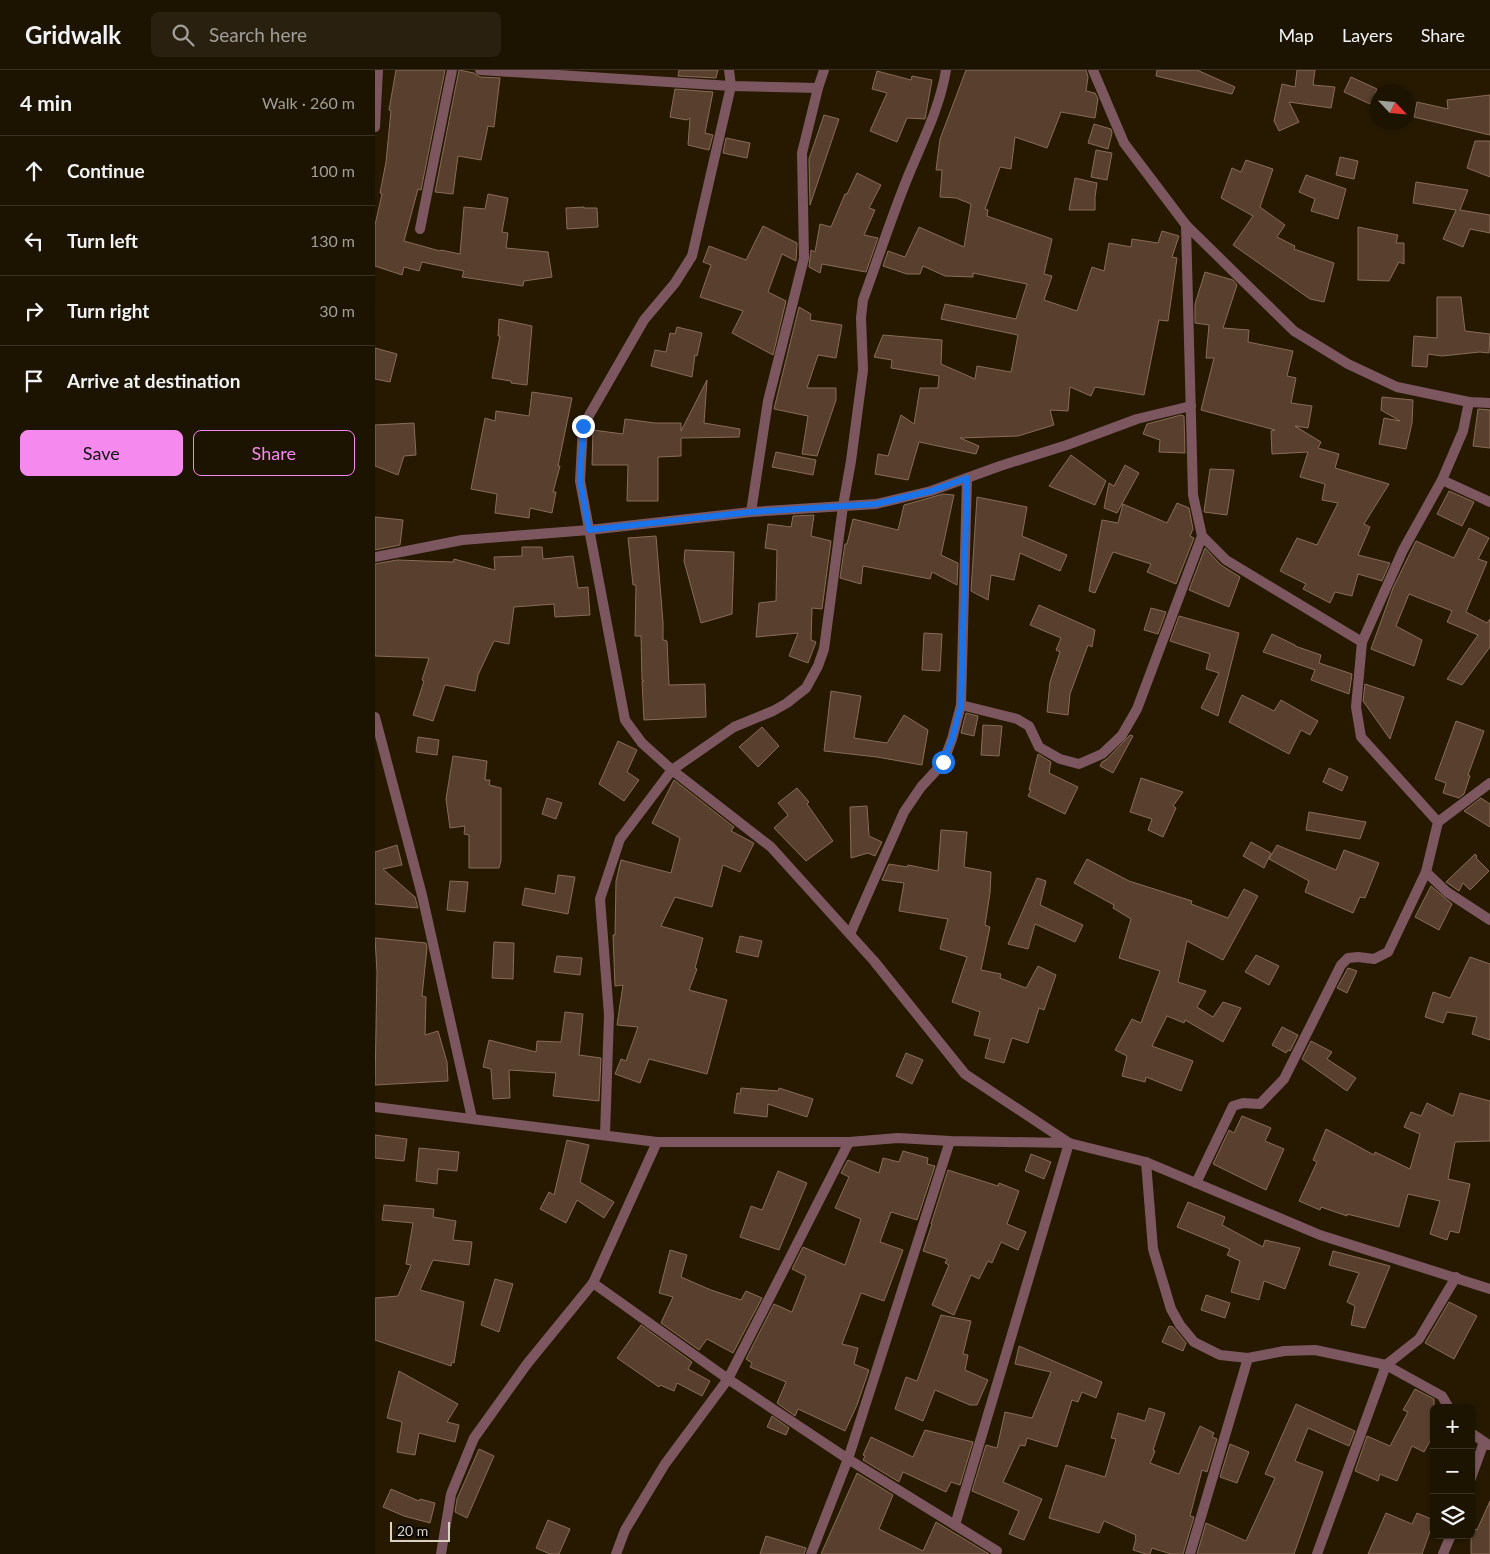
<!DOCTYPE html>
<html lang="en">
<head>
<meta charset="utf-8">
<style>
	:root { --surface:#1c1300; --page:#29200f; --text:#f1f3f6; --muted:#a09e99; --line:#3a3222; --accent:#f589ee }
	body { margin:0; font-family:Lato,sans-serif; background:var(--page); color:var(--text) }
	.controls { position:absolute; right:15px; bottom:15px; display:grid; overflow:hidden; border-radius:8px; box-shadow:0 1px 4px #0004 }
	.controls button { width:45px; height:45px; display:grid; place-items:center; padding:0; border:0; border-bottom:1px solid var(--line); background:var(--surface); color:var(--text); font:25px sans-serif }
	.compass { position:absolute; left:995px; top:15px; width:45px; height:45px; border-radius:50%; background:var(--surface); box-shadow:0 1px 4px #0004; rotate:116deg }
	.scale { position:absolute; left:15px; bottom:12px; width:60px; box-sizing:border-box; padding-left:5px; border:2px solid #dbd2c3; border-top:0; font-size:14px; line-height:18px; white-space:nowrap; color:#dbd2c3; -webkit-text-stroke:4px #0a0600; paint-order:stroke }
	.stop { position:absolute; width:15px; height:15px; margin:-11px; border:4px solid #1a73e8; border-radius:50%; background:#fff }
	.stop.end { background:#1a73e8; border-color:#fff; box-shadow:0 1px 5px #0008 }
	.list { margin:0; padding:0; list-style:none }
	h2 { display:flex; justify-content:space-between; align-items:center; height:65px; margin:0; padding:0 20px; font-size:21px }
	h2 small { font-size:16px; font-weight:400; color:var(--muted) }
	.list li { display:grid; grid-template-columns:32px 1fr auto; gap:15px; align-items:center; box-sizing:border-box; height:70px; padding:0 20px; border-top:1px solid var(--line) }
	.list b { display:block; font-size:19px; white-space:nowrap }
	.list em { font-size:16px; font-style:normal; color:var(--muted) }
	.actions { display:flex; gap:10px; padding:15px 20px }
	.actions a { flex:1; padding:11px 0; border:1px solid var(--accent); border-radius:8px; text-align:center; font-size:18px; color:var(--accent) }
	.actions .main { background:var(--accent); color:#111 }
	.icon { flex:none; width:28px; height:28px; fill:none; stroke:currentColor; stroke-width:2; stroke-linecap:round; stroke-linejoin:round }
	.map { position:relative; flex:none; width:1115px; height:1484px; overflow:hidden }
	header { display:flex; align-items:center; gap:30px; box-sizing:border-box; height:70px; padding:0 25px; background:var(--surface); border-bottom:1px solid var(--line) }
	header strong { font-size:24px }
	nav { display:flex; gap:28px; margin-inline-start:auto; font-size:18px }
	.search { width:350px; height:45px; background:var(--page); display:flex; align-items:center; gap:12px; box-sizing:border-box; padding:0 18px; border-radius:8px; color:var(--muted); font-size:19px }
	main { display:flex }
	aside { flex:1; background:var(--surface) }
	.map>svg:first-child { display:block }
	.building { fill:#593f2e; stroke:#886c59 }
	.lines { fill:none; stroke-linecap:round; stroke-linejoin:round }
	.street { stroke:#7c5760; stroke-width:10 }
	.route { stroke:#1a73e8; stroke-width:6 }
</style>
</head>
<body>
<header>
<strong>Gridwalk</strong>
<div class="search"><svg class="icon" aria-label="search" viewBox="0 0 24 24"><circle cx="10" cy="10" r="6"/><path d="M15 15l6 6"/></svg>Search here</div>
<nav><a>Map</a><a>Layers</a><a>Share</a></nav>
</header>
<main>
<aside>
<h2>4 min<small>Walk · 260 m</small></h2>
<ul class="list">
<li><svg class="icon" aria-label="ahead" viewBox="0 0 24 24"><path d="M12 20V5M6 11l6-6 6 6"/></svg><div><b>Continue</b></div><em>100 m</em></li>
<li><svg class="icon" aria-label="left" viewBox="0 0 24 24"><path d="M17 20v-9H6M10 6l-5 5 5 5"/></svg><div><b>Turn left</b></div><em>130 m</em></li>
<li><svg class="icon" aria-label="right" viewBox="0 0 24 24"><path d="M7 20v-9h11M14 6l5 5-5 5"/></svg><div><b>Turn right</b></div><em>30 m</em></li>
<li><svg class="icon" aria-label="arrive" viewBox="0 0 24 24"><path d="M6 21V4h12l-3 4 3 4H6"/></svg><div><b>Arrive at destination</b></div></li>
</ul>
<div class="actions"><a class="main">Save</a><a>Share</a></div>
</aside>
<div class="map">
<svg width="1115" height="1484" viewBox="0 0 1115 1484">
	<rect width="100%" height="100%" fill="#261900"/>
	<g class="building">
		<polygon points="21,0 70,0 46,120 43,119 29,171 65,181 66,180 85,184 89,137 110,139 113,124 133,128 127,162 133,163 131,178 173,182 177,207 149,211 148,216 87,207 89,201 47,192 44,201 29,197 27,205 0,196 0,155 7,124 5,123 11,92 16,41 14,40"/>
		<polygon points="84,0 99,3 105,7 125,8 119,57 113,56 106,90 83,86 78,124 60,122"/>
		<polygon points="304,0 343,0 341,8 303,6"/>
		<polygon points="591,0 711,0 713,7 711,21 720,23 723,29 720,48 686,42 672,78 640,67 636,99 625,97 610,139 613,140 612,146 677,169 669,204 677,206 669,230 702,241 717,197 729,201 734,173 756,177 757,169 783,173 787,161 804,166 797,187 802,188 793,251 784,250 769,325 720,317 716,326 695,317 693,341 675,340 679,355 643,366 585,368 604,376 601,384 544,372 533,410 500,404 503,384 513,386 526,345 539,354 545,318 563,318 564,306 516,298 517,290 499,287 508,265 567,270 566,294 600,309 602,296 636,302 637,297 643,265 566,249 570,234 641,249 652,214 598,203 598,207 570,206 548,196 545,204 532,204 508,196 513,181 530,187 544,157 589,177 596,134 581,128 565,127 567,100 561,100 565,69"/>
		<polygon points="782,0 822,0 860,17 857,24 781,6"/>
		<polygon points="922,0 940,0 938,15 960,17 956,38 914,32 924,52 904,61 899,51 907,14 920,17"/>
		<polygon points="502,1 536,10 537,6 557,10 550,49 532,48 522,72 495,61 512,23 497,19"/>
		<polygon points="976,7 1002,19 995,34 969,22"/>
		<polygon points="300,19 338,22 330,63 338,65 334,80 313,75 315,48 312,50 295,47"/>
		<polygon points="1115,25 1115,65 1039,47 1042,32 1073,39 1072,30"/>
		<polygon points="449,45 464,49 435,135 434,89"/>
		<polygon points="719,54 736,59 737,63 733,79 713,73"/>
		<polygon points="351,68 375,73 372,88 348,83"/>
		<polygon points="1100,71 1115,71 1115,107 1092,98"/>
		<polygon points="721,80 737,83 732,110 716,107"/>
		<polygon points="965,87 983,91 979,109 961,105"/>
		<polygon points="871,90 898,99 885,137 910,155 902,167 920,176 919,179 959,193 949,232 935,229 858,175 878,146 846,128 857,98 866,102"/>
		<polygon points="482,103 506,115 494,138 500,140 489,165 503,168 491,202 447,194 445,203 434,197 436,180 440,182 445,154 456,157 470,124 472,124"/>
		<polygon points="931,105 971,119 963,149 936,141 940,129 924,122"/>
		<polygon points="700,108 722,113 720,127 720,140 694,140"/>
		<polygon points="1041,112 1093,120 1085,140 1115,145 1115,163 1095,159 1088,177 1068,169 1081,140 1038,133"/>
		<polygon points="209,137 209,138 222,138 223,157 192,159 191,138"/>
		<polygon points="388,156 422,173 421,191 407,184 393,222 411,231 398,285 357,263 368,241 325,227 336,195 328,192 334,176 371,190"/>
		<polygon points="983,157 1023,165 1021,173 1029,173 1029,194 1024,192 1014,211 983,210"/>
		<polygon points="830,202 858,210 862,215 848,258 874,260 873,272 918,281 912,306 921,308 916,333 937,336 933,358 920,356 946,372 943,378 964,384 960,398 1014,414 989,454 995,457 983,485 1015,493 1007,511 983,504 977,526 960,522 955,533 928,519 931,514 905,501 922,468 942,475 963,433 947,430 950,414 925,407 933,382 897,384 896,361 900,360 826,340 839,288 831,288 834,255 820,253 820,234"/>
		<polygon points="1062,227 1086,227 1090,261 1115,264 1114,283 1105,282 1067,286 1053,284 1052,297 1037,296 1039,266 1062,268"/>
		<polygon points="424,237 436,244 435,250 467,255 461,288 443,285 432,318 461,318 461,330 442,386 427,384 433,346 399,339"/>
		<polygon points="124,249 157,256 152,315 136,313 136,311 117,308 125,266 123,266"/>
		<polygon points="302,257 327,263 322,286 320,285 317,307 276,296 280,280 291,282 295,263 300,264"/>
		<polygon points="0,278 22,284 15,312 0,309"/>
		<polygon points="332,310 329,353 365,359 364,367 306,368 306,386 283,387 283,431 252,431 253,395 217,395 218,360 248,364 250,349 280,353 306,353 306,361"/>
		<polygon points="157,322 197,328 183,396 185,396 178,422 181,422 177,443 155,438 154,448 120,443 122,424 96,419 110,348 120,351 121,341 154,346"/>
		<polygon points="1007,327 1038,330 1037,353 1031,379 1004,374 1009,348 1025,351 1006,340"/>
		<polygon points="1103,339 1115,340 1115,378 1098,376"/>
		<polygon points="806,345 809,346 810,383 784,382 785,370 768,364 772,354"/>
		<polygon points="39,353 41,385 29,386 23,405 0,396 0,355"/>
		<polygon points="401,382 441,390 438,405 397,397"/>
		<polygon points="696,385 731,411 720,435 674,416"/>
		<polygon points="750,395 764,403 742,443 729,438 734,413 739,416"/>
		<polygon points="835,399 859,400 852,445 829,442"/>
		<polygon points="1074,421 1099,432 1087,456 1062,444"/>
		<polygon points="568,424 579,425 566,485 583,493 582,515 557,502 555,509 488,496 486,514 465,508 470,474 472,474 478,449 523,460 529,435"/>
		<polygon points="602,427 652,437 647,466 692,485 685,501 645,483 639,510 616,505 613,530 596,521"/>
		<polygon points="802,433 814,438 818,459 815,466 819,468 801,514 772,502 776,494 738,482 720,523 714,521 727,450 743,453 748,434 792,453"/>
		<polygon points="439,445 436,466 456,471 447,539 437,538 436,570 441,572 433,593 414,586 423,563 381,567 384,533 401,531 402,480 390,478 393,454 416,457 418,446"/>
		<polygon points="0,447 28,450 25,475 0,480"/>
		<polygon points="1094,458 1114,468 1103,489 1112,492 1091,542 1112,553 1115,549 1115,577 1087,615 1072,609 1103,565 1072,552 1077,541 1034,524 1021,556 1047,570 1039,596 996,579 1018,518 1041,471 1079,488"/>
		<polygon points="281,466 288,552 288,570 292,571 294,615 330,614 331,647 269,650 267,611 269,611 267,610 266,566 260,566 261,515 258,515 253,468"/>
		<polygon points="147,477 167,477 168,489 198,486 203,518 213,517 215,545 180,547 179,534 139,537 134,574 119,571 103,605 100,621 70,615 58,651 38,645 49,611 47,610 54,588 0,586 0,494 22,490 78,492 79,489 120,500 119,487 147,486"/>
		<polygon points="830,478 846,495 865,507 854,537 814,520"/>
		<polygon points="310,480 359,482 357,544 326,553 309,491"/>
		<polygon points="664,535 720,560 717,577 713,575 695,624 693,645 672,642 675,612 685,582 681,580 686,568 655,555"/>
		<polygon points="776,538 791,542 783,564 769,560"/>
		<polygon points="804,546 864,563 843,646 826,638 844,603 831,599 835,584 795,571"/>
		<polygon points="549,563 567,564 565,601 547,600"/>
		<polygon points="897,564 920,575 920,576 946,585 944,593 977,604 974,624 936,610 940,600 888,582"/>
		<polygon points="990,614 1029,627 1015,669 988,631"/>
		<polygon points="456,621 486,626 479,668 512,673 529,645 553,660 547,695 502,687 449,681"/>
		<polygon points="867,625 899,641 906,630 943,651 935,665 926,660 914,684 854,652"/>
		<polygon points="591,643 603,646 599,666 586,663"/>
		<polygon points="1081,651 1109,661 1093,705 1095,706 1089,724 1084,728 1068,723 1071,713 1060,709"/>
		<polygon points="608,655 627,656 624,686 606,685"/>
		<polygon points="387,657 404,676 383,697 364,677"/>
		<polygon points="755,665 758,666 738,703 725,696 727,692 732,689"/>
		<polygon points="43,667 64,670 62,685 41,682"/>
		<polygon points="243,671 262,680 252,702 264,710 249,731 224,714"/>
		<polygon points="663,684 676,692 674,703 703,717 690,744 653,726 656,720 654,720"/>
		<polygon points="78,686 112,691 110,710 115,710 114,715 126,718 126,791 124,798 94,798 94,765 89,764 90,756 75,758 71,729"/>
		<polygon points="954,698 973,707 967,721 948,712"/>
		<polygon points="766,708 808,722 798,736 801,738 788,767 773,760 777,749 755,742"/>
		<polygon points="299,710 359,757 356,761 379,773 365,802 348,795 337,837 300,827 286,856 328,868 320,898 322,899 314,920 352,930 332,1004 274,989 265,1013 240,1004 246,989 251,991 263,957 242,955 248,915 240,916 238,865 240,865 241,811 246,790 296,803 305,768 277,753"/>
		<polygon points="422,718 434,732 432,734 458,771 431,791 399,758 413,745 403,733"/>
		<polygon points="172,728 187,733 181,749 167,744"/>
		<polygon points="1106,728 1115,734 1115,757 1089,741"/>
		<polygon points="492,736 494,766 507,772 500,786 493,783 476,788 475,737"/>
		<polygon points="934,742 991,752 985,769 931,760"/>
		<polygon points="566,760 592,762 589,797 616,802 615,823 610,855 615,857 606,900 626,904 625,908 651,918 663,896 681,905 669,940 664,938 653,973 637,968 629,993 610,988 615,969 599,965 605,942 577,932 592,887 565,879 573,849 524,841 529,813 507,810 514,794 532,797 533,795 563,801"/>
		<polygon points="876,772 896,783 889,798 868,786"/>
		<polygon points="22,775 27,795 8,799 40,827 43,838 0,834 0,782"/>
		<polygon points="902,775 961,800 969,780 1004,793 990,828 985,827 978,843 930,822 934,811 894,789"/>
		<polygon points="1100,784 1102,786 1101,788 1114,801 1095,820 1088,813 1084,821 1071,812"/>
		<polygon points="712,789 754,811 817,831 816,834 853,848 869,819 883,826 848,890 812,871 803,912 831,921 822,937 838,947 848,932 866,938 848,972 810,950 809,953 792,946 777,976 818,991 806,1021 771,1007 770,1012 747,1006 752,986 740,980 757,949 766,953 785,901 744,888 756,849 738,838 739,835 699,813"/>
		<polygon points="183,805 200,807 193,844 147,835 150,818 180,824"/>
		<polygon points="662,808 671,811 665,835 708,855 700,872 660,854 653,879 633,874"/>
		<polygon points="75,811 93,812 90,842 72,840"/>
		<polygon points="1056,816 1077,834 1064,860 1040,847"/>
		<polygon points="365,866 387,871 383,887 361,882"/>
		<polygon points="0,868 51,873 52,878 47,926 51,927 50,965 63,961 72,992 73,1011 0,1015 2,902"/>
		<polygon points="119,872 139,873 138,909 117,908"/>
		<polygon points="881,885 904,896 894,915 870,902"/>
		<polygon points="182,886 207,888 205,905 179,902"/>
		<polygon points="1095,887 1115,894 1115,970 1097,964 1102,947 1072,942 1068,953 1050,947 1058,922 1075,928"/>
		<polygon points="973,898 982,901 972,923 962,918"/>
		<polygon points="190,942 208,944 204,985 226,988 224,1031 178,1026 181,1003 134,1000 135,1028 118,1029 116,999 108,997 114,970 161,982 162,971 186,972"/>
		<polygon points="907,957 923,965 915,981 913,980 911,983 897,975"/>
		<polygon points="936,971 957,982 952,989 981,1008 972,1021 927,989"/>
		<polygon points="531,983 548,990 537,1014 521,1006"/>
		<polygon points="366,1018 403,1021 404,1018 438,1029 432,1047 393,1034 392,1047 359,1043 362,1023 365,1024"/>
		<polygon points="1085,1023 1115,1031 1115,1071 1080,1072 1073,1109 1095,1114 1084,1163 1075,1161 1072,1170 1055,1164 1065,1131 1033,1124 1024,1157 972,1144 972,1146 946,1137 945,1140 924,1131 942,1092 938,1090 951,1059 999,1085 1000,1082 1035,1099 1045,1064 1029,1057 1036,1042 1046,1046 1052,1033 1078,1046"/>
		<polygon points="867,1046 896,1058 890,1071 909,1079 891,1120 838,1094 854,1060 859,1063"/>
		<polygon points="0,1065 32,1069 29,1091 0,1088"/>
		<polygon points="192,1070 214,1075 205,1112 239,1132 229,1148 202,1130 191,1153 165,1139 174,1122 179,1125"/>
		<polygon points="44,1078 84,1082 82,1101 63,1099 62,1114 41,1111"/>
		<polygon points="528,1081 553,1088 552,1094 560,1096 542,1150 516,1142 505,1172 528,1180 509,1231 486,1223 467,1274 483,1278 479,1294 494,1300 482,1335 470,1361 423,1339 420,1346 402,1333 411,1312 375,1297 377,1293 371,1289 399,1234 417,1242 431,1206 417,1199 428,1177 470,1195 486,1149 460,1138 474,1107 466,1103 473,1090 504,1103 508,1088 524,1092"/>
		<polygon points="656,1084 676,1092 669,1109 650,1101"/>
		<polygon points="573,1100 623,1116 624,1113 644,1121 632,1154 651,1162 643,1180 626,1172 617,1193 613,1191 604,1209 596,1205 579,1245 557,1235 574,1195 570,1193 572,1189 548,1181 557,1154 556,1154"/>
		<polygon points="403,1101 432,1113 404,1180 365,1167 376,1136 387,1140"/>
		<polygon points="813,1132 850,1147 847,1155 888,1177 890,1170 925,1178 910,1219 889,1211 884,1230 856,1222 865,1191 852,1185 855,1179 802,1157"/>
		<polygon points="9,1135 59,1139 58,1147 81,1151 78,1170 97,1172 94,1195 58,1190 45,1220 89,1232 79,1293 77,1292 76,1296 0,1270 0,1228 23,1226 36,1195 31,1194 38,1153 7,1150"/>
		<polygon points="295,1180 312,1185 306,1207 336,1220 366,1230 371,1221 387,1228 358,1283 332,1269 324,1280 286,1253 298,1227 284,1223"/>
		<polygon points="958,1181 1015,1196 990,1258 976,1255 980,1236 972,1232 984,1203 954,1195"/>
		<polygon points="120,1209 138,1214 124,1262 106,1255"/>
		<polygon points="831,1225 855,1233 850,1248 826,1240"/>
		<polygon points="1074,1232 1102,1246 1079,1289 1050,1273"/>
		<polygon points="566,1245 596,1251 588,1284 593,1285 590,1300 613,1310 602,1335 595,1335 560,1320 548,1351 520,1339 531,1307 542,1311"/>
		<polygon points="266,1255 317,1292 313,1299 335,1311 327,1326 302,1313 299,1321 285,1315 284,1317 242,1288"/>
		<polygon points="794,1256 798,1257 811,1273 808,1281 787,1272"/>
		<polygon points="644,1276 727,1312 721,1328 707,1322 703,1332 697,1330 682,1377 652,1368 650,1376 645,1375 628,1412 667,1429 649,1470 634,1464 644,1441 597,1421 611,1375 622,1378 630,1342 657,1348 676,1302 640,1294"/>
		<polygon points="24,1301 83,1334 72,1352 84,1355 80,1372 44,1363 40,1385 22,1382 27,1352 12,1348"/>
		<polygon points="1040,1319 1059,1329 1059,1364 1049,1382 1037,1376 1022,1411 1005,1404 1003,1411 980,1401 992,1366 1015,1376 1033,1342 1028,1340"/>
		<polygon points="921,1334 980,1361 974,1376 933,1358 920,1391 948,1402 919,1484 822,1484 831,1453 871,1471 900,1408 890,1404"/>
		<polygon points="774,1338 790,1343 778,1380 780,1381 775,1393 804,1404 825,1356 839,1363 837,1367 842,1369 832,1402 827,1400 815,1446 819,1447 808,1484 796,1484 777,1478 775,1484 771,1484 758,1480 761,1469 760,1468 761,1465 729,1451 724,1463 674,1448 691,1395 730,1407 741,1369 736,1368 743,1343 770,1351"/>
		<polygon points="397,1346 414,1358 411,1365 392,1357"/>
		<polygon points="550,1360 598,1372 585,1415 576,1412 571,1422 528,1402 524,1412 488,1390 490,1386 488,1385 496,1367 538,1387"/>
		<polygon points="855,1374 874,1382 862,1413 845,1407"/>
		<polygon points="104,1379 119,1386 92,1448 80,1442 82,1429"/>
		<polygon points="482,1403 518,1425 504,1459 548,1481 561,1452 614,1484 446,1484"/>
		<polygon points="16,1419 44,1431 45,1429 60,1433 55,1453 29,1446 8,1437"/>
		<polygon points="1115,1431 1115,1484 1096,1484 1096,1457 1102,1460"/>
		<polygon points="1011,1443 1037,1454 1042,1443 1059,1450 1047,1484 993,1484"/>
		<polygon points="173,1450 195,1459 184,1484 175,1484 161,1478"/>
		<polygon points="391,1466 431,1478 429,1484 385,1484"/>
	</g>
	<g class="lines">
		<g class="street">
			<polyline points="105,0 356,16 443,18"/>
			<polyline points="354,0 356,16 317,186 300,213 269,250 208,356 205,411 250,650 267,673 297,700 396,777 499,891 590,1004 694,1073 580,1455"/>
			<polyline points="718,0 749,73 811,155 919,261 973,294 1022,317 1094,332 1115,333"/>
			<polyline points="0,57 3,0"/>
			<polyline points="811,155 818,425 827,466 851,490 987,572"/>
			<polyline points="45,159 77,0"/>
			<polyline points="1094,332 1088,361 1067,410 1028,480 987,572 981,637 986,667 1063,752 1051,802 1072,822 1115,850"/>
			<polyline points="1067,410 1115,432"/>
			<polyline points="376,442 393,331 429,188 427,83 443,18 449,0"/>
			<polyline points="0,487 87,470 214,460 376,442 501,434 556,421 625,396 692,375 762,349 816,336"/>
			<polyline points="586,635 642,649 654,656 664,677 685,689 704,694 727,684 747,665 762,639 827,466"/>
			<polyline points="0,647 47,825 97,1048"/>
			<polyline points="1063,752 1115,713"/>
			<polyline points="475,864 529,742 546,717 568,693 577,669 586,635 592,408"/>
			<polyline points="0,1037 282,1072 474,1072 523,1068 575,1071 694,1073 771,1092 945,1165 1115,1219"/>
			<path d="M230,1065L234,945L225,829L245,769L297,700L359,657L398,641L412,633L431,618L443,596L449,579L468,436L476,391L488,300L486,248L488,230C503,189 517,145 534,104C548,70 565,37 571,0"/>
			<polyline points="282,1072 218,1213 353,1309 473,1389 622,1481 621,1484"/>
			<polyline points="771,1092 778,1179 796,1239 805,1255 819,1272 845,1285 873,1288 909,1281 940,1280 1011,1295 1044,1269 1081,1207"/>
			<polyline points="821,1113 858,1036 868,1033 885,1034 909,1009 966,895 973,888 983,887 999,889 1013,882 1051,802"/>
			<polyline points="1096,1363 1114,1375"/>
			<polyline points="1096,1408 1109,1372"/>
			<polyline points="66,1484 76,1424 99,1368 152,1294 218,1213"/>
			<polyline points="241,1484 250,1460 290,1394 353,1309 474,1072"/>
			<polyline points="436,1484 473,1389 575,1071"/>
			<polyline points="815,1484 873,1288"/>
			<polyline points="942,1484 1011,1295 1067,1326 1074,1338"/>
			<polyline points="1068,1484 1076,1465"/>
		</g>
	</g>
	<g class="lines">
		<polyline class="route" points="208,356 205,411 214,460 376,442 501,434 556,421 592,408 586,635 577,669 568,692"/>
	</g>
</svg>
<div class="controls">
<button>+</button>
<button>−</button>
<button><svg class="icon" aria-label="layers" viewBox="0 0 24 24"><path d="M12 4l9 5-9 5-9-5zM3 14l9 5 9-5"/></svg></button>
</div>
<svg class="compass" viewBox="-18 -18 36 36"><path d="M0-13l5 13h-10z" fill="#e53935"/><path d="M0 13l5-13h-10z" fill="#a09e99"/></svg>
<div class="scale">20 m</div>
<div class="stop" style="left:568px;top:692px"></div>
<div class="stop end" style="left:208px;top:356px"></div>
</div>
</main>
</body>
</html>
